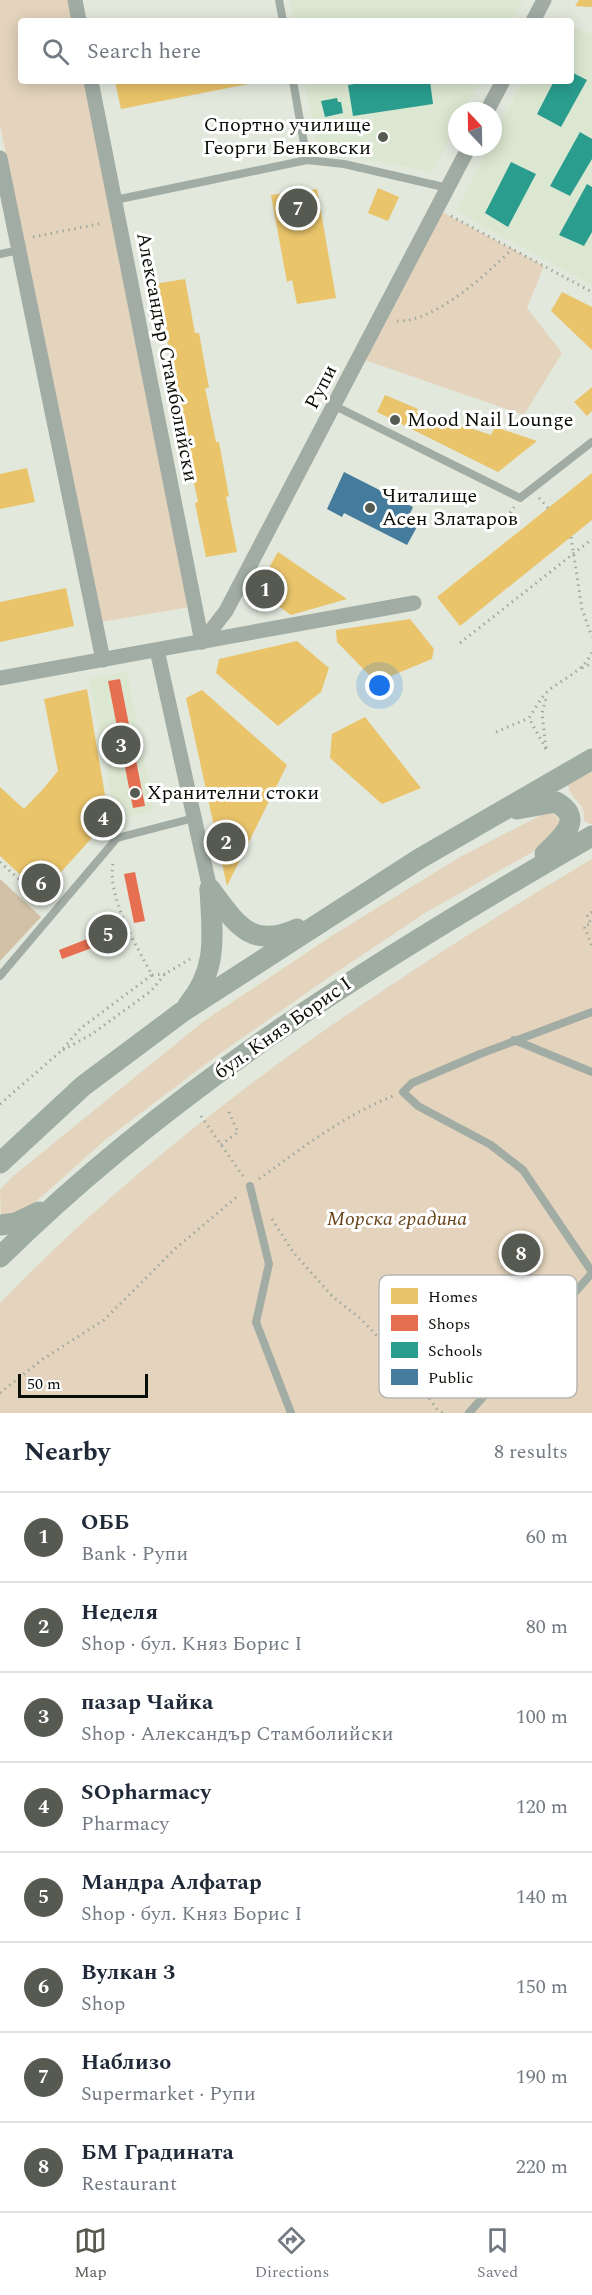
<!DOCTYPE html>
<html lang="en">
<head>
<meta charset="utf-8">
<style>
	:root { --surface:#fff; --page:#f2f2f3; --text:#1f2937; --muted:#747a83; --line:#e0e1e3; --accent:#565a51 }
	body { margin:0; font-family:Spectral,serif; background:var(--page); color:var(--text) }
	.compass { position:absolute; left:448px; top:102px; width:54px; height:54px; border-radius:50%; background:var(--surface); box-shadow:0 3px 15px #0003; rotate:338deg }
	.scale { position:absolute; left:18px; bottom:15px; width:130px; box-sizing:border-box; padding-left:6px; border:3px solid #0a0e06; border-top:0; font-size:16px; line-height:21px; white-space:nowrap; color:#0a0e06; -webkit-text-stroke:4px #fff; paint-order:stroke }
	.you { position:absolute; left:380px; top:686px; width:21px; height:21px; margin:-15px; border:4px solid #fff; border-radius:50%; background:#1a73e8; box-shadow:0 0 0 9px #1a73e833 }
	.badge { display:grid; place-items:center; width:39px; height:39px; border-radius:50%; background:var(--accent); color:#fff; font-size:20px; font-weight:700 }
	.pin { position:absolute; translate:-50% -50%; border:3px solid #fff; box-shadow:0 2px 6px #0006 }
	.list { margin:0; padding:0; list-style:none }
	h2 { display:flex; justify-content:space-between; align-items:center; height:78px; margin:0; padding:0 24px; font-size:26px }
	h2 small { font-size:20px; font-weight:400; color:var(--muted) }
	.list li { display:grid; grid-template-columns:39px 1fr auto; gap:18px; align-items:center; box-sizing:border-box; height:90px; padding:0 24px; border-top:2px solid var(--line) }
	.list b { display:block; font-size:22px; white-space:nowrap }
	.list p { margin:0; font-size:20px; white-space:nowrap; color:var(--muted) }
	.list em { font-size:20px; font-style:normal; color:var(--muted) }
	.icon { flex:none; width:33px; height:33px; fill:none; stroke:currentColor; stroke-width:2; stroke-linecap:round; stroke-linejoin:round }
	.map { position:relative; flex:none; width:592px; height:1413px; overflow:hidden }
	.search { position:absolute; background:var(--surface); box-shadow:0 3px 15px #0003; left:18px; right:18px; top:18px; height:66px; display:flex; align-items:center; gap:15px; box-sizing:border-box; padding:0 21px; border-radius:6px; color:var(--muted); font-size:22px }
	.sheet { height:798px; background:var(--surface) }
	nav { display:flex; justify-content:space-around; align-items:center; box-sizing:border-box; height:84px; border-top:2px solid var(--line); background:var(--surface); font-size:16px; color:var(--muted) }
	nav a { display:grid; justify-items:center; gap:3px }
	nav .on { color:var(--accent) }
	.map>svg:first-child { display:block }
	.built { fill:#dce7d1 }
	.green { fill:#e4d4bd }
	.forest { fill:#d3c1a7 }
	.homes { fill:#e9c46a }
	.shops { fill:#e76f51 }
	.schools { fill:#2a9d8f }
	.public { fill:#457b9d }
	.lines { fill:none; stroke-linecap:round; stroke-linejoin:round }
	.path { stroke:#a0a9a0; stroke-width:3; stroke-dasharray:1.5 4.5; stroke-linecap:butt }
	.service { stroke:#a1aca5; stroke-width:8 }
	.minor { stroke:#a1aca5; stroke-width:15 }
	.secondary { stroke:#9eaca1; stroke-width:21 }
	.poi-dot { fill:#565a51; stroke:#fff; stroke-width:2 }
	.labels { text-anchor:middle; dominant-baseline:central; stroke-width:6; stroke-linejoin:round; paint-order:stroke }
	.poi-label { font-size:20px; fill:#0a0e06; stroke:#fff; text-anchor:start }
	.street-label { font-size:20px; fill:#0a0e06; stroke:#fff }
	.park-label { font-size:20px; font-style:italic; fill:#694318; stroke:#fff }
	.key { fill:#fff; stroke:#b6b7b4; stroke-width:1.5 }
	.key-label { font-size:16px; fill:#0a0e06 }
</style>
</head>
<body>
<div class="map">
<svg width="592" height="1413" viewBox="0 0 592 1413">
	<rect width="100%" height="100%" fill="#e2e8dc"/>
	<g class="built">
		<polygon points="290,0 523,0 512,21 294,21"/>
		<polygon points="571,26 592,35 592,285 456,211 489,147 493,147 493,139 523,81 571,81"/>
		<polygon points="305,81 480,81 464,111 457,111 457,125 432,172 318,150"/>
		<polygon points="127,671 154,811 116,819 89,679"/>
	</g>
	<g class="green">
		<polygon points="0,0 69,0 73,21 21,21 21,81 85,81 190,607 101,622 0,125"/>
		<polygon points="437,209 544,266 527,308 562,353 524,415 359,358"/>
		<path d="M592,771V824H590L584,821C586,801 570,801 568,784Z"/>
		<polygon points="545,813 554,814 560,821 552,841 425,913 325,980 215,1057 105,1140 21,1215 1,1215 0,1190 12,1177 204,1021 333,935 460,857"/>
		<path d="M592,859V1413H0V1303C172,1125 380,985 592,859Z"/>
	</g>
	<polygon class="forest" points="0,879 41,917 0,961"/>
	<g class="homes">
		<polygon points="579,0 592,0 592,7 575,6"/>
		<polygon points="118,81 258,81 259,82 121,109 115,82"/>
		<polygon points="378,188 399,197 388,221 368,213"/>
		<polygon points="317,189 336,298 297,304 292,280 287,282 271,195"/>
		<polygon points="185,279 195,333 199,333 209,388 205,388 216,442 219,442 229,496 226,497 237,552 206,557 195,503 198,502 175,393 179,393 154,284"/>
		<polygon points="562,292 592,307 592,350 551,311"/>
		<polygon points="592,387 592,411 587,416 574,402"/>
		<polygon points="385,395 418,409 416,412 438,422 440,418 491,435 495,427 537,441 498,472 377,412"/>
		<polygon points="27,468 35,502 0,509 0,474"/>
		<polygon points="592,473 592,520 460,626 437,597"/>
		<polygon points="278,552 347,599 291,615 256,590"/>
		<polygon points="66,588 74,626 0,642 0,602"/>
		<polygon points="410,619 434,649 432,659 376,682 337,642 336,630"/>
		<polygon points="297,641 329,668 321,692 278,726 216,673 219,659"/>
		<polygon points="87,689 109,819 41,894 0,856 0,787 24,809 44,788 58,771 44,699"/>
		<polygon points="202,690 287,765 227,886 186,698"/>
		<polygon points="365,717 421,788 382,804 330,758 332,734"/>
	</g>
	<g class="shops">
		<polygon points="120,679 145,806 133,808 108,681"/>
		<polygon points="135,872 145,921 134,923 124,874"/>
		<polygon points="123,925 127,935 62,959 59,950"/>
	</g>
	<g class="schools">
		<polygon points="571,72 587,80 561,127 537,114 554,81 571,81"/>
		<polygon points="374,81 430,81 433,104 353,116 348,85"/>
		<polygon points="337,98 338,102 341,102 343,113 325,117 321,101"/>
		<polygon points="580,132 592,139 592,159 570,196 550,186"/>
		<polygon points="511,162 536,174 508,227 485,213"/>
		<polygon points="587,184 592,187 592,232 584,246 559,235"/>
	</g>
	<polygon class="public" points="344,472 413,507 407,520 418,525 407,545 344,513 342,517 327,509"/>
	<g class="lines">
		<g class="path">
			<polyline points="451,216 592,292"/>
			<polyline points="33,237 103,223"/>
			<path d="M397,321C435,322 486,275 512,249"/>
			<polyline points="539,498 548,508"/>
			<polyline points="507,518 514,507"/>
			<polyline points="571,537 582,609 592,637"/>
			<polyline points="460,643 592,539"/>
			<polyline points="582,668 592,663"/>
			<polyline points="496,732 529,718"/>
			<polyline points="546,748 542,713 547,695"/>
			<path d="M546,749L529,718C535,709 541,697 549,690C564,678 584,671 592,652"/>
			<polyline points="0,862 45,903"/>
			<polyline points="592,912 587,915 591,924 584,926 592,946"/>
			<polyline points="152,975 165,974"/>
			<polyline points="63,1050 92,1034 151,991 165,974 190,959"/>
			<path d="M0,1104L61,1051L81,1028L152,975C136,945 107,897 113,864"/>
			<polyline points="201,1116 243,1176"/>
			<polyline points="221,1145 238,1132 227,1108"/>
			<path d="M259,1179C302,1148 343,1116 393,1096"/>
			<polyline points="272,1219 293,1252 333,1297 361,1319 406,1367 437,1409 443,1413"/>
			<polyline points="0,1393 43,1359 104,1320 176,1248 239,1195"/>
		</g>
		<g class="service">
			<polyline points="279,0 283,21"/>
			<polyline points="293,81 307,160"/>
			<polyline points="115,200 307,160 344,164 448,188"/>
			<polyline points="0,254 19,250"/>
			<polyline points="335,406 520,498 592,442"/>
			<polyline points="0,976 117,838 194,818"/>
			<polyline points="592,1012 480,1054 412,1083 403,1092 418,1106 491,1145 523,1170 592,1272"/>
			<polyline points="514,1040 592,1072"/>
			<polyline points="250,1186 269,1264 256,1322 291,1413"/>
			<polyline points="469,1413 592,1273"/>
		</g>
		<g class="minor">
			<polyline points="75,0 79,21"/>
			<polyline points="533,21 544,0"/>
			<polyline points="91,81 202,642"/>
			<polyline points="487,111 503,81"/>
			<polyline points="0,158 103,660"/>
			<polyline points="202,642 226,611 469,147"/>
			<polyline points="157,650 210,889"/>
			<polyline points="0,678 414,603"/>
		</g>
		<g class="secondary">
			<path d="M517,809L556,802C586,819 561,838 545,854"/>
			<path d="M210,889C236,923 250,950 297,929"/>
			<path d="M188,1005C219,968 212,934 210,889"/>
			<polyline points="0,1163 83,1086 182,1012 419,859 592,759"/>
			<polyline points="0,1225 16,1223 39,1212"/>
			<path d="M0,1257C174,1085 382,957 592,836"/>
		</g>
	</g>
	<g class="poi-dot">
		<circle cx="383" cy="137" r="6"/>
		<circle cx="395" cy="420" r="6"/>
		<circle cx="370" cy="508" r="6"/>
		<circle cx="135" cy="793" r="6"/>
	</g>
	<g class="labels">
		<g class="poi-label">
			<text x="371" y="125" text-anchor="end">Спортно училище<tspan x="371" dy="23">Георги Бенковски</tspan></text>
			<text x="407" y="420">Mood Nail Lounge</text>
			<text x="382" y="496">Читалище<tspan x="382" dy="23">Асен Златаров</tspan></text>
			<text x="147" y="793">Хранителни стоки</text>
		</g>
		<g class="street-label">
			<text transform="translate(167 357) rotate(79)">Александър Стамболийски</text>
			<text transform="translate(321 387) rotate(-63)">Рупи</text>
			<text transform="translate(283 1028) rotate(-35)">бул. Княз Борис I</text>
		</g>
		<g class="park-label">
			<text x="397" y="1219">Морска градина</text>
		</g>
	</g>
	<rect x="379" y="1275" width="198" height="123" rx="9" class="key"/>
	<rect x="391" y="1288" width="27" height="16" fill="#e9c46a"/>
	<rect x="391" y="1315" width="27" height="16" fill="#e76f51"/>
	<rect x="391" y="1342" width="27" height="16" fill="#2a9d8f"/>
	<rect x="391" y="1369" width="27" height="16" fill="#457b9d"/>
	<g class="key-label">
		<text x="428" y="1302">Homes</text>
		<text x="428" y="1329">Shops</text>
		<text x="428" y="1356">Schools</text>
		<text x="428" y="1383">Public</text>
	</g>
</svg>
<svg class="compass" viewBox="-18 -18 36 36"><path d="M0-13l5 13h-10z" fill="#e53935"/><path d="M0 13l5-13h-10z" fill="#747a83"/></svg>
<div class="scale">50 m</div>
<div class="you"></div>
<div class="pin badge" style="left:265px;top:589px">1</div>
<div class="pin badge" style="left:226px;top:842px">2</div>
<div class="pin badge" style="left:121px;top:745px">3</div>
<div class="pin badge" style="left:103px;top:818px">4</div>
<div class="pin badge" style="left:108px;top:934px">5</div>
<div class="pin badge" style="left:41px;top:883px">6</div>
<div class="pin badge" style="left:298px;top:208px">7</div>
<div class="pin badge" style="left:521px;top:1253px">8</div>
<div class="search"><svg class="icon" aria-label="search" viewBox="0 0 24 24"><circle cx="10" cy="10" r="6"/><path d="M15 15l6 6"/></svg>Search here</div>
</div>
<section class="sheet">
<h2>Nearby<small>8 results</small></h2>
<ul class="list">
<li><span class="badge">1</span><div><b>ОББ</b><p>Bank · Рупи</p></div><em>60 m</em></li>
<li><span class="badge">2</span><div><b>Неделя</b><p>Shop · бул. Княз Борис I</p></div><em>80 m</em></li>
<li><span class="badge">3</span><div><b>пазар Чайка</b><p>Shop · Александър Стамболийски</p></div><em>100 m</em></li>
<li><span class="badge">4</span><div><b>SOpharmacy</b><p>Pharmacy</p></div><em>120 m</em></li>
<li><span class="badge">5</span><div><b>Мандра Алфатар</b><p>Shop · бул. Княз Борис I</p></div><em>140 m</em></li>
<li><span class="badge">6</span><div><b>Вулкан 3</b><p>Shop</p></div><em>150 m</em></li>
<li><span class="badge">7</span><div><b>Наблизо</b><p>Supermarket · Рупи</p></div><em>190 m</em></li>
<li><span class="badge">8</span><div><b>БМ Градината</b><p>Restaurant</p></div><em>220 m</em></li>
</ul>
</section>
<nav>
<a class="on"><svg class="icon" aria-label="map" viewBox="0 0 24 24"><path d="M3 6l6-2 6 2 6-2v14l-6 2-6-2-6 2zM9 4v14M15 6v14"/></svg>Map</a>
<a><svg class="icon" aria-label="directions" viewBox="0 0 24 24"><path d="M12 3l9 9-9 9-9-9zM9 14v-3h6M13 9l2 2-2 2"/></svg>Directions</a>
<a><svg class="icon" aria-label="saved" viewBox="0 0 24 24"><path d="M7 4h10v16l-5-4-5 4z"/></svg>Saved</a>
</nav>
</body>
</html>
